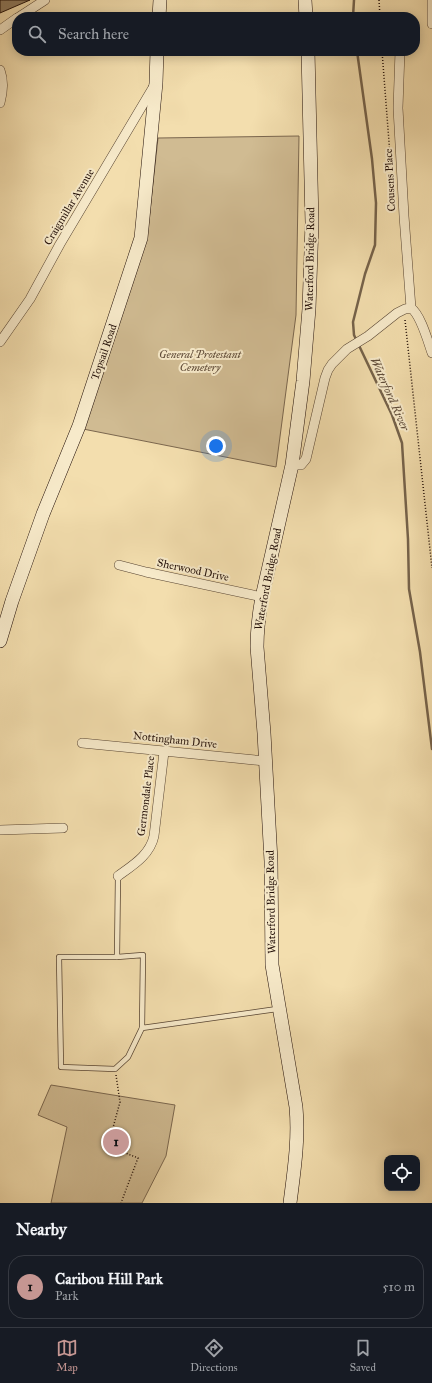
<!DOCTYPE html>
<html lang="en">
<head>
<meta charset="utf-8">
<style>
	:root { --surface:#171b24; --page:#242831; --text:#f1f3f6; --muted:#9ea1a6; --line:#363941; --accent:#c59692 }
	body { margin:0; font-family:"IM FELL Great Primer",serif; background:var(--page); color:var(--text) }
	.controls { position:absolute; right:12px; bottom:12px; display:grid; overflow:hidden; border-radius:8px; box-shadow:0 2px 10px #0003 }
	.controls button { width:36px; height:36px; display:grid; place-items:center; padding:0; border:0; border-bottom:1px solid var(--line); background:var(--surface); color:var(--text); font:20px sans-serif }
	.you { position:absolute; left:216px; top:446px; width:14px; height:14px; margin:-10px; border:3px solid #fff; border-radius:50%; background:#1a73e8; box-shadow:0 0 0 6px #1a73e833 }
	.badge { display:grid; place-items:center; width:26px; height:26px; border-radius:50%; background:var(--accent); color:#111; font-size:13px; font-weight:700 }
	.pin { position:absolute; translate:-50% -50%; border:2px solid #fff; box-shadow:0 1px 4px #0006 }
	.list { margin:0; padding:0; list-style:none }
	h2 { display:flex; justify-content:space-between; align-items:center; height:52px; margin:0; padding:0 16px; font-size:17px }
	h2 small { font-size:13px; font-weight:400; color:var(--muted) }
	.list li { display:grid; grid-template-columns:26px 1fr auto; gap:12px; align-items:center; box-sizing:border-box; height:64px; margin:0 8px 8px; padding:0 8px; border:1px solid var(--line); border-radius:16px }
	.list b { display:block; font-size:15px; white-space:nowrap }
	.list p { margin:0; font-size:13px; white-space:nowrap; color:var(--muted) }
	.list em { font-size:13px; font-style:normal; color:var(--muted) }
	.icon { flex:none; width:22px; height:22px; fill:none; stroke:currentColor; stroke-width:2; stroke-linecap:round; stroke-linejoin:round }
	.map { position:relative; flex:none; width:432px; height:1203px; overflow:hidden }
	.search { position:absolute; background:var(--surface); box-shadow:0 2px 10px #0003; left:12px; right:12px; top:12px; height:44px; display:flex; align-items:center; gap:10px; box-sizing:border-box; padding:0 14px; border-radius:16px; color:var(--muted); font-size:15px }
	.sheet { height:124px; background:var(--surface) }
	nav { display:flex; justify-content:space-around; align-items:center; box-sizing:border-box; height:56px; border-top:1px solid var(--line); background:var(--surface); font-size:11px; color:var(--muted) }
	nav a { display:grid; justify-items:center; gap:2px }
	nav .on { color:var(--accent) }
	.map>svg:first-child { display:block }
	.green { fill:#d0bb92; stroke:#7a664e }
	.lines { fill:none; stroke-linecap:round; stroke-linejoin:round }
	.stream { stroke:#75624a; stroke-width:2.5 }
	.building { fill:#8f7b5f; stroke:#231009 }
	.lane-casing { stroke:#574432; stroke-width:6 }
	.street-casing { stroke:#574432; stroke-width:10 }
	.secondary-casing { stroke:#231009; stroke-width:14 }
	.path { stroke:#231009; stroke-width:1.5; stroke-dasharray:1 2; stroke-linecap:butt }
	.lane { stroke:#f7eaca; stroke-width:4.5 }
	.street { stroke:#f7eaca; stroke-width:9 }
	.secondary { stroke:#f7eaca; stroke-width:13 }
	.labels { text-anchor:middle; dominant-baseline:central; stroke-width:4; stroke-linejoin:round; paint-order:stroke }
	.street-label { font-size:11px; fill:#231009; stroke:#f7eaca }
	.park-label { font-size:11px; font-style:italic; fill:#604c39; stroke:#f7eaca }
	.water-label { font-size:12px; font-style:italic; fill:#614d3a; stroke:#f7eaca }
</style>
</head>
<body>
<div class="map">
<svg width="432" height="1203" viewBox="0 0 432 1203">
	<rect width="100%" height="100%" fill="#f3deae"/>
	<filter id="stains"><feTurbulence type="fractalNoise" baseFrequency=".005" numOctaves="4"/><feColorMatrix values="0 0 0 0 .2 0 0 0 0 .09 0 0 0 0 .02 0 0 0 .5 -.17"/></filter>
	<radialGradient id="worn" r=".72"><stop offset=".6" stop-color="#630" stop-opacity="0"/><stop offset="1" stop-color="#630" stop-opacity=".3"/></radialGradient>
	<g class="green">
		<polygon points="299,136 296,315 276,467 83,429 147,238 158,138"/>
		<polygon points="51,1085 175,1105 166,1156 142,1203 51,1203 67,1127 38,1115"/>
	</g>
	<g class="lines">
		<g class="stream">
			<polyline points="353,17 354,0"/>
			<polyline points="357,51 372,159 376,203 375,245 365,274 353,322 354,335 392,415 402,443 408,539 409,589 420,652 432,749"/>
		</g>
	</g>
	<polygon class="building" points="0,0 30,0 0,13"/>
	<g class="lines">
		<g class="lane-casing">
			<g id="lane">
				<polyline points="118,876 117,957 143,955 142,1028 277,1009"/>
				<polyline points="117,957 59,957 61,1067 115,1069 128,1057 142,1028"/>
			</g>
		</g>
		<g class="street-casing">
			<g id="street">
				<polyline points="432,0 432,24"/>
				<polyline points="19,17 45,0"/>
				<polyline points="0,30 17,18"/>
				<polyline points="400,51 398,108 404,216 411,308"/>
				<path d="M0,70C4,81 3,92 0,103"/>
				<polyline points="0,342 30,299 60,244 154,86"/>
				<path d="M292,465H301L306,459L325,378L328,370L332,364L347,349L368,336L397,313L405,309L411,308C421,315 428,342 432,353"/>
				<polyline points="119,565 146,572 262,597"/>
				<polyline points="82,743 265,761"/>
				<polyline points="0,830 63,828"/>
				<path d="M118,876C133,865 150,855 154,836L164,752"/>
			</g>
		</g>
		<g class="secondary-casing">
			<g id="secondary">
				<polyline points="305,0 306,17"/>
				<polyline points="159,17 160,0"/>
				<polyline points="0,641 12,601 43,514 79,426 141,238 156,83 157,51"/>
				<path d="M290,1203C294,1171 299,1140 296,1107L272,965L271,861L264,733L257,647C257,630 259,614 262,597L292,465L303,381L309,309L312,223L308,51"/>
			</g>
		</g>
		<g class="path">
			<polyline points="379,0 380,17"/>
			<polyline points="382,51 394,207"/>
			<polyline points="405,320 432,568"/>
			<polyline points="116,1075 120,1102 108,1146 138,1158 121,1203"/>
		</g>
		<use href="#lane" class="lane"/>
		<use href="#street" class="street"/>
		<use href="#secondary" class="secondary"/>
	</g>
	<g class="labels">
		<g class="street-label">
			<text transform="translate(390 180) rotate(-93)">Cousens Place</text>
			<text transform="translate(69 207) rotate(-59)">Craigmillar Avenue</text>
			<text transform="translate(310 259) rotate(-89)">Waterford Bridge Road</text>
			<text transform="translate(104 352) rotate(-71)">Topsail Road</text>
			<text transform="translate(193 570) rotate(12)">Sherwood Drive</text>
			<text transform="translate(268 579) rotate(-79)">Waterford Bridge Road</text>
			<text transform="translate(175 740) rotate(6)">Nottingham Drive</text>
			<text transform="translate(146 796) rotate(-83)">Germondale Place</text>
			<text transform="translate(271 902) rotate(-91)">Waterford Bridge Road</text>
		</g>
		<g class="park-label">
			<text x="200" y="354">General Protestant<tspan x="200" dy="13">Cemetery</tspan></text>
		</g>
		<g class="water-label">
			<text transform="translate(390 394) rotate(66)">Waterford River</text>
		</g>
	</g>
	<rect width="100%" height="100%" filter="url(#stains)"/>
	<rect width="100%" height="100%" fill="url(#worn)"/>
</svg>
<div class="controls">
<button><svg class="icon" aria-label="locate" viewBox="0 0 24 24"><circle cx="12" cy="12" r="6"/><path d="M12 2v4M12 18v4M2 12h4M18 12h4"/></svg></button>
</div>
<div class="you"></div>
<div class="pin badge" style="left:116px;top:1142px">1</div>
<div class="search"><svg class="icon" aria-label="search" viewBox="0 0 24 24"><circle cx="10" cy="10" r="6"/><path d="M15 15l6 6"/></svg>Search here</div>
</div>
<section class="sheet">
<h2>Nearby<small></small></h2>
<ul class="list">
<li><span class="badge">1</span><div><b>Caribou Hill Park</b><p>Park</p></div><em>510 m</em></li>
</ul>
</section>
<nav>
<a class="on"><svg class="icon" aria-label="map" viewBox="0 0 24 24"><path d="M3 6l6-2 6 2 6-2v14l-6 2-6-2-6 2zM9 4v14M15 6v14"/></svg>Map</a>
<a><svg class="icon" aria-label="directions" viewBox="0 0 24 24"><path d="M12 3l9 9-9 9-9-9zM9 14v-3h6M13 9l2 2-2 2"/></svg>Directions</a>
<a><svg class="icon" aria-label="saved" viewBox="0 0 24 24"><path d="M7 4h10v16l-5-4-5 4z"/></svg>Saved</a>
</nav>
</body>
</html>
